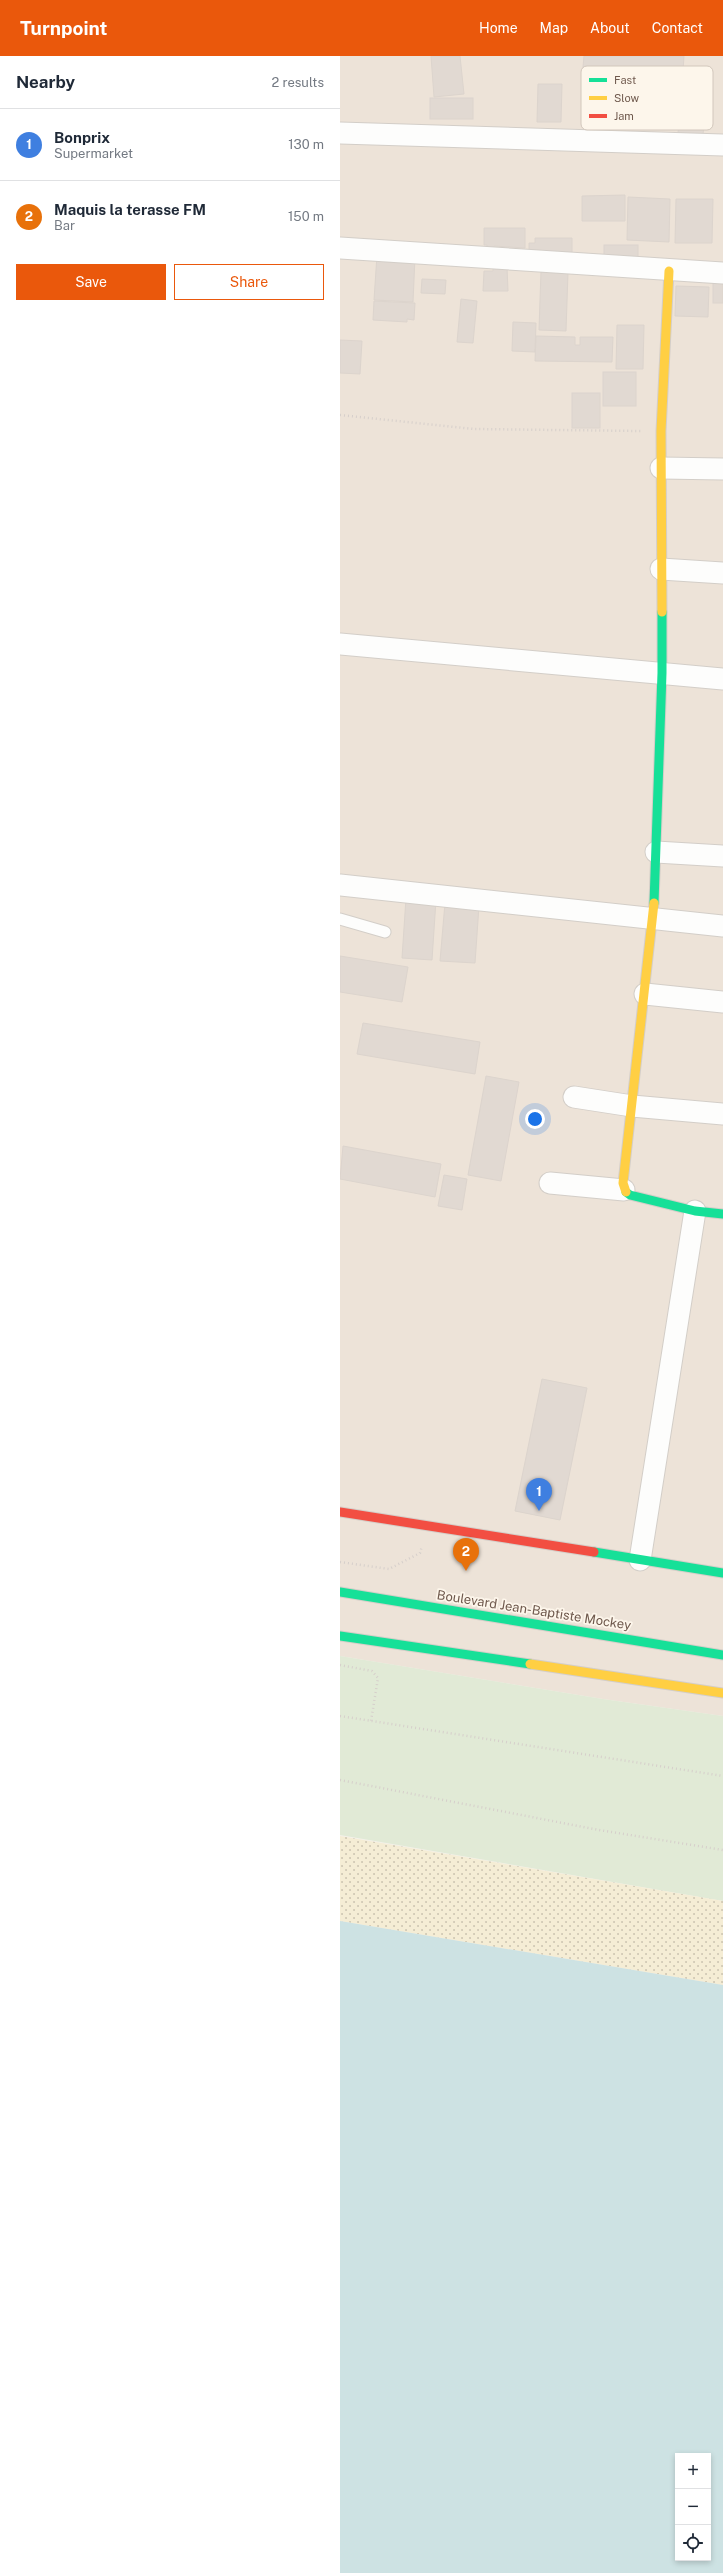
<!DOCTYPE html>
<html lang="en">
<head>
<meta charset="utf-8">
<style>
	:root { --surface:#fff; --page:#f6f6f7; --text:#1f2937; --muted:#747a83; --line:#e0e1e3; --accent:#ea580c }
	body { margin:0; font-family:"Public Sans",sans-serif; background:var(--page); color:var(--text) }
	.controls { position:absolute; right:12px; bottom:12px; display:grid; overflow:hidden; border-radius:0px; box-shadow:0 2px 6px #0003 }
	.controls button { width:36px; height:36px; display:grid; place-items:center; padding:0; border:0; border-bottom:1px solid var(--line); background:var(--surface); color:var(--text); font:20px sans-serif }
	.you { position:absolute; left:195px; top:1063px; width:14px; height:14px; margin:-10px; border:3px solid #fff; border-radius:50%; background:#1a73e8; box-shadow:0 0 0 6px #1a73e833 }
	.badge { display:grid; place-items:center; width:26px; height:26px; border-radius:50%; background:var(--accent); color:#fff; font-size:13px; font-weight:700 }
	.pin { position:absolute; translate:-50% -33px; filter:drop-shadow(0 1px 2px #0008) }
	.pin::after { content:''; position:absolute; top:21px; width:14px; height:12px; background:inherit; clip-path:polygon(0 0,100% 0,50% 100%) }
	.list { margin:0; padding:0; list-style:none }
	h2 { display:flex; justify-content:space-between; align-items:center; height:52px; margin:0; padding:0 16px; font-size:17px }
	h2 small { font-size:13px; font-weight:400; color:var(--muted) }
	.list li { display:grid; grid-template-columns:26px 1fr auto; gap:12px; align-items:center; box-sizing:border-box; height:72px; padding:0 16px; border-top:1px solid var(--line) }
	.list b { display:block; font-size:15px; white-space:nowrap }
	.list p { margin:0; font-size:13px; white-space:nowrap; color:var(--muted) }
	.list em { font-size:13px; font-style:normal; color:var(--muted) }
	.actions { display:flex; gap:8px; padding:12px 16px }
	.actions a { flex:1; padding:9px 0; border:1px solid var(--accent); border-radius:0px; text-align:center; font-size:14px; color:var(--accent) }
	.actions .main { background:var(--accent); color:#fff }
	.icon { flex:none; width:22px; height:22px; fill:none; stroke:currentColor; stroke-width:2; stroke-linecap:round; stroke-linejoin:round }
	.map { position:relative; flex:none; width:383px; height:2517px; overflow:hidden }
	header { display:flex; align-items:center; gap:24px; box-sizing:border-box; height:56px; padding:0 20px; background:var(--accent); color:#fff }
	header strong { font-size:19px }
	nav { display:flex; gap:22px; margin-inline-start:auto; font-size:14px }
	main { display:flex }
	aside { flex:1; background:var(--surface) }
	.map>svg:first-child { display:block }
	.residential { fill:#ede3d8 }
	.green { fill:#e1ead6 }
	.sand { fill:url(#sand-dots) }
	.water { fill:#cde2e3; fill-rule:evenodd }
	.building { fill:#e1d9d2; stroke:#dcd4cd }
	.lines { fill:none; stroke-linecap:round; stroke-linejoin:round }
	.lane-casing { stroke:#d3cec8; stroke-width:13 }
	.street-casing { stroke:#d3cec8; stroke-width:23 }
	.fast-casing { stroke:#d4cec8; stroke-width:11 }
	.slow-casing { stroke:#d4cec8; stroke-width:11 }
	.jam-casing { stroke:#d4cec8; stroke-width:11 }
	.path { stroke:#d6cfcb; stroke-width:2.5; stroke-dasharray:1 3; stroke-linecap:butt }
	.lane { stroke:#fdfdfc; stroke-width:11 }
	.street { stroke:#fdfdfc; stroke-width:21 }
	.fast { stroke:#16e098; stroke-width:9 }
	.slow { stroke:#ffcf43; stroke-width:9 }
	.jam { stroke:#f24e42; stroke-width:9 }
	.labels { text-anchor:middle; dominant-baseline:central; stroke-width:3.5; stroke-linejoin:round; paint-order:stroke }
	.street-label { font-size:13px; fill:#6f594d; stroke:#fdf6eb }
	.key { fill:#fdf6eb; stroke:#d2c7bc; stroke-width:1 }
	.key-label { font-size:11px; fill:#6f594d }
</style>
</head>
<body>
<header>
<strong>Turnpoint</strong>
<nav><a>Home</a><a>Map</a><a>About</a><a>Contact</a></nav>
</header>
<main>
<aside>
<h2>Nearby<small>2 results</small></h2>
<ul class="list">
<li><span class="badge" style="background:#3f7fe0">1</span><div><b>Bonprix</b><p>Supermarket</p></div><em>130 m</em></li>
<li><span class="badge" style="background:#e8710a">2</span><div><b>Maquis la terasse FM</b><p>Bar</p></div><em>150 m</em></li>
</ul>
<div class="actions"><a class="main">Save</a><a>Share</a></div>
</aside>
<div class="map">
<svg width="383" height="2517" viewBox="0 0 383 2517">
	<defs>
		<pattern id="sand-dots" width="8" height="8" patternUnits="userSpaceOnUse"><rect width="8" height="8" fill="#f5edd5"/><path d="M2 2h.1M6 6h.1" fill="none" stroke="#cbc3af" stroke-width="1.8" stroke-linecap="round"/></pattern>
	</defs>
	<rect width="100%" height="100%" fill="#f4f1ea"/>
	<polygon class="residential" points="0,0 383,0 383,1660 263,1643 0,1600"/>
	<polygon class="green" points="0,1600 263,1643 383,1660 383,1845 0,1779"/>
	<polygon class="sand" points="0,1780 383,1845 383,1929 0,1865"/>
	<path class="water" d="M0,1865L383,1929V2517H0ZM338,2400H368V2502H338Z"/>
	<g class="building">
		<polygon points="91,0 120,0 124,38 94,41"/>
		<polygon points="244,0 344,0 342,30 242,22"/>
		<polygon points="198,28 222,28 221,66 197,66"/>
		<polygon points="342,31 367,33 363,79 338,77"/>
		<rect x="90" y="42" width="43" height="21"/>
		<polygon points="285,139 285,165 242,165 242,140"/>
		<polygon points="288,141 330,143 329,186 287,184"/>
		<polygon points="336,143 373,143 372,187 335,187"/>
		<polygon points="144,172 185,172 185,192 154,190 154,195 147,195 147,189 144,189"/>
		<polygon points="195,182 232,182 232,202 189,201 189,187 195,187"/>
		<rect x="264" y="189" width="34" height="18"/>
		<polygon points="37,199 75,201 73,246 34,244"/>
		<polygon points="153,210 167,211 168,235 143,235 144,215 153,215"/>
		<polygon points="201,215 228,216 226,275 199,274"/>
		<polygon points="82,223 106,224 105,238 81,237"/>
		<rect x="373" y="224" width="10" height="23"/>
		<polygon points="336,230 369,231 368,261 335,260"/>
		<polygon points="121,243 137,245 133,287 117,286"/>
		<polygon points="34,245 75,247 74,264 67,263 67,266 33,264"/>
		<polygon points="173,266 196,267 195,296 172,295"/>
		<polygon points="277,269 304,269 303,313 276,313"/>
		<polygon points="196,280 235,281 235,289 240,289 240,281 273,281 272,306 195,305"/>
		<polygon points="0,284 22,285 20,318 0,317"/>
		<rect x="263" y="316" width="33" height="34"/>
		<rect x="232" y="337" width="28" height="35"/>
		<polygon points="66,842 96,844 92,904 62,902"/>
		<polygon points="105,847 139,850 135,907 100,905"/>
		<polygon points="0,900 68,911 62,946 0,936"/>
		<polygon points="23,967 140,986 135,1018 17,998"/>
		<polygon points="146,1020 179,1026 161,1125 128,1119"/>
		<polygon points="3,1090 101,1108 95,1141 0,1123"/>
		<polygon points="104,1119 127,1123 122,1154 98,1150"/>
		<polygon points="202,1323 247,1332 220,1464 175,1455"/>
	</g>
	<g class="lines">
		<g class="lane-casing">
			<polyline id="lane" points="0,863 45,876"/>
		</g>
		<g class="street-casing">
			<g id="street">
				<polyline points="0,77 383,89"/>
				<polyline points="0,192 383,217"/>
				<polyline points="321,412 383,413"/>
				<polyline points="321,513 383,517"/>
				<polyline points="0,588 383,623"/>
				<polyline points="316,796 383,800"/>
				<polyline points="0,829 383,870"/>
				<polyline points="305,938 383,946"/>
				<polyline points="234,1041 292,1050 383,1058"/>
				<polyline points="210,1127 284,1134"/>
				<polyline points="300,1504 355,1155"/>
			</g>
		</g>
		<g class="fast-casing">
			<g id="fast">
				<polyline points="314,847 322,617 322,556"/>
				<polyline points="286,1136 290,1139 355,1155 383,1158"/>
				<polyline points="254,1496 383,1517"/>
				<polyline points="0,1536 383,1599"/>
				<polyline points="0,1580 190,1608"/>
			</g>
		</g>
		<g class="slow-casing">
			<g id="slow">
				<polyline points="322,556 321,375 329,215"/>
				<polyline points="286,1136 283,1127 314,847"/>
				<polyline points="190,1608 383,1637"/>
			</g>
		</g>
		<g class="jam-casing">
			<polyline id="jam" points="0,1456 254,1496"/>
		</g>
		<g class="path">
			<polyline points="0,359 134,373 301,375"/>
			<polyline points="0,1506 49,1513 80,1497 82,1490"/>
			<polyline points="0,1609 32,1615 38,1622 31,1665"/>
			<polyline points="0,1660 383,1720"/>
			<polyline points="0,1724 259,1774 383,1794"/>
		</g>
		<use href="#lane" class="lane"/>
		<use href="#street" class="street"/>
		<use href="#fast" class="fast"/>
		<use href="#slow" class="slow"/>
		<use href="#jam" class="jam"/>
	</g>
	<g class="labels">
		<g class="street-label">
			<text transform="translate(194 1554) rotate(9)">Boulevard Jean-Baptiste Mockey</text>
		</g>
	</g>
	<rect x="241" y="10" width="132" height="64" rx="6" class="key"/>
	<rect x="249" y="22" width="18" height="4" fill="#16e098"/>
	<rect x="249" y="40" width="18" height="4" fill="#ffcf43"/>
	<rect x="249" y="58" width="18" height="4" fill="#f24e42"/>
	<g class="key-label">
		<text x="274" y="28">Fast</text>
		<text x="274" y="46">Slow</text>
		<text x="274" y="64">Jam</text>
	</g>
</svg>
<div class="controls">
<button>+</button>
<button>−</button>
<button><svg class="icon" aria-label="locate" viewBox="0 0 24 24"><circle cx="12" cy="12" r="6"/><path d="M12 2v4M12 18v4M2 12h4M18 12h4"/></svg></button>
</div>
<div class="you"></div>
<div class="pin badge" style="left:199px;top:1455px;background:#3f7fe0">1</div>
<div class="pin badge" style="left:126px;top:1515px;background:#e8710a">2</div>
</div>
</main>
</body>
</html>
